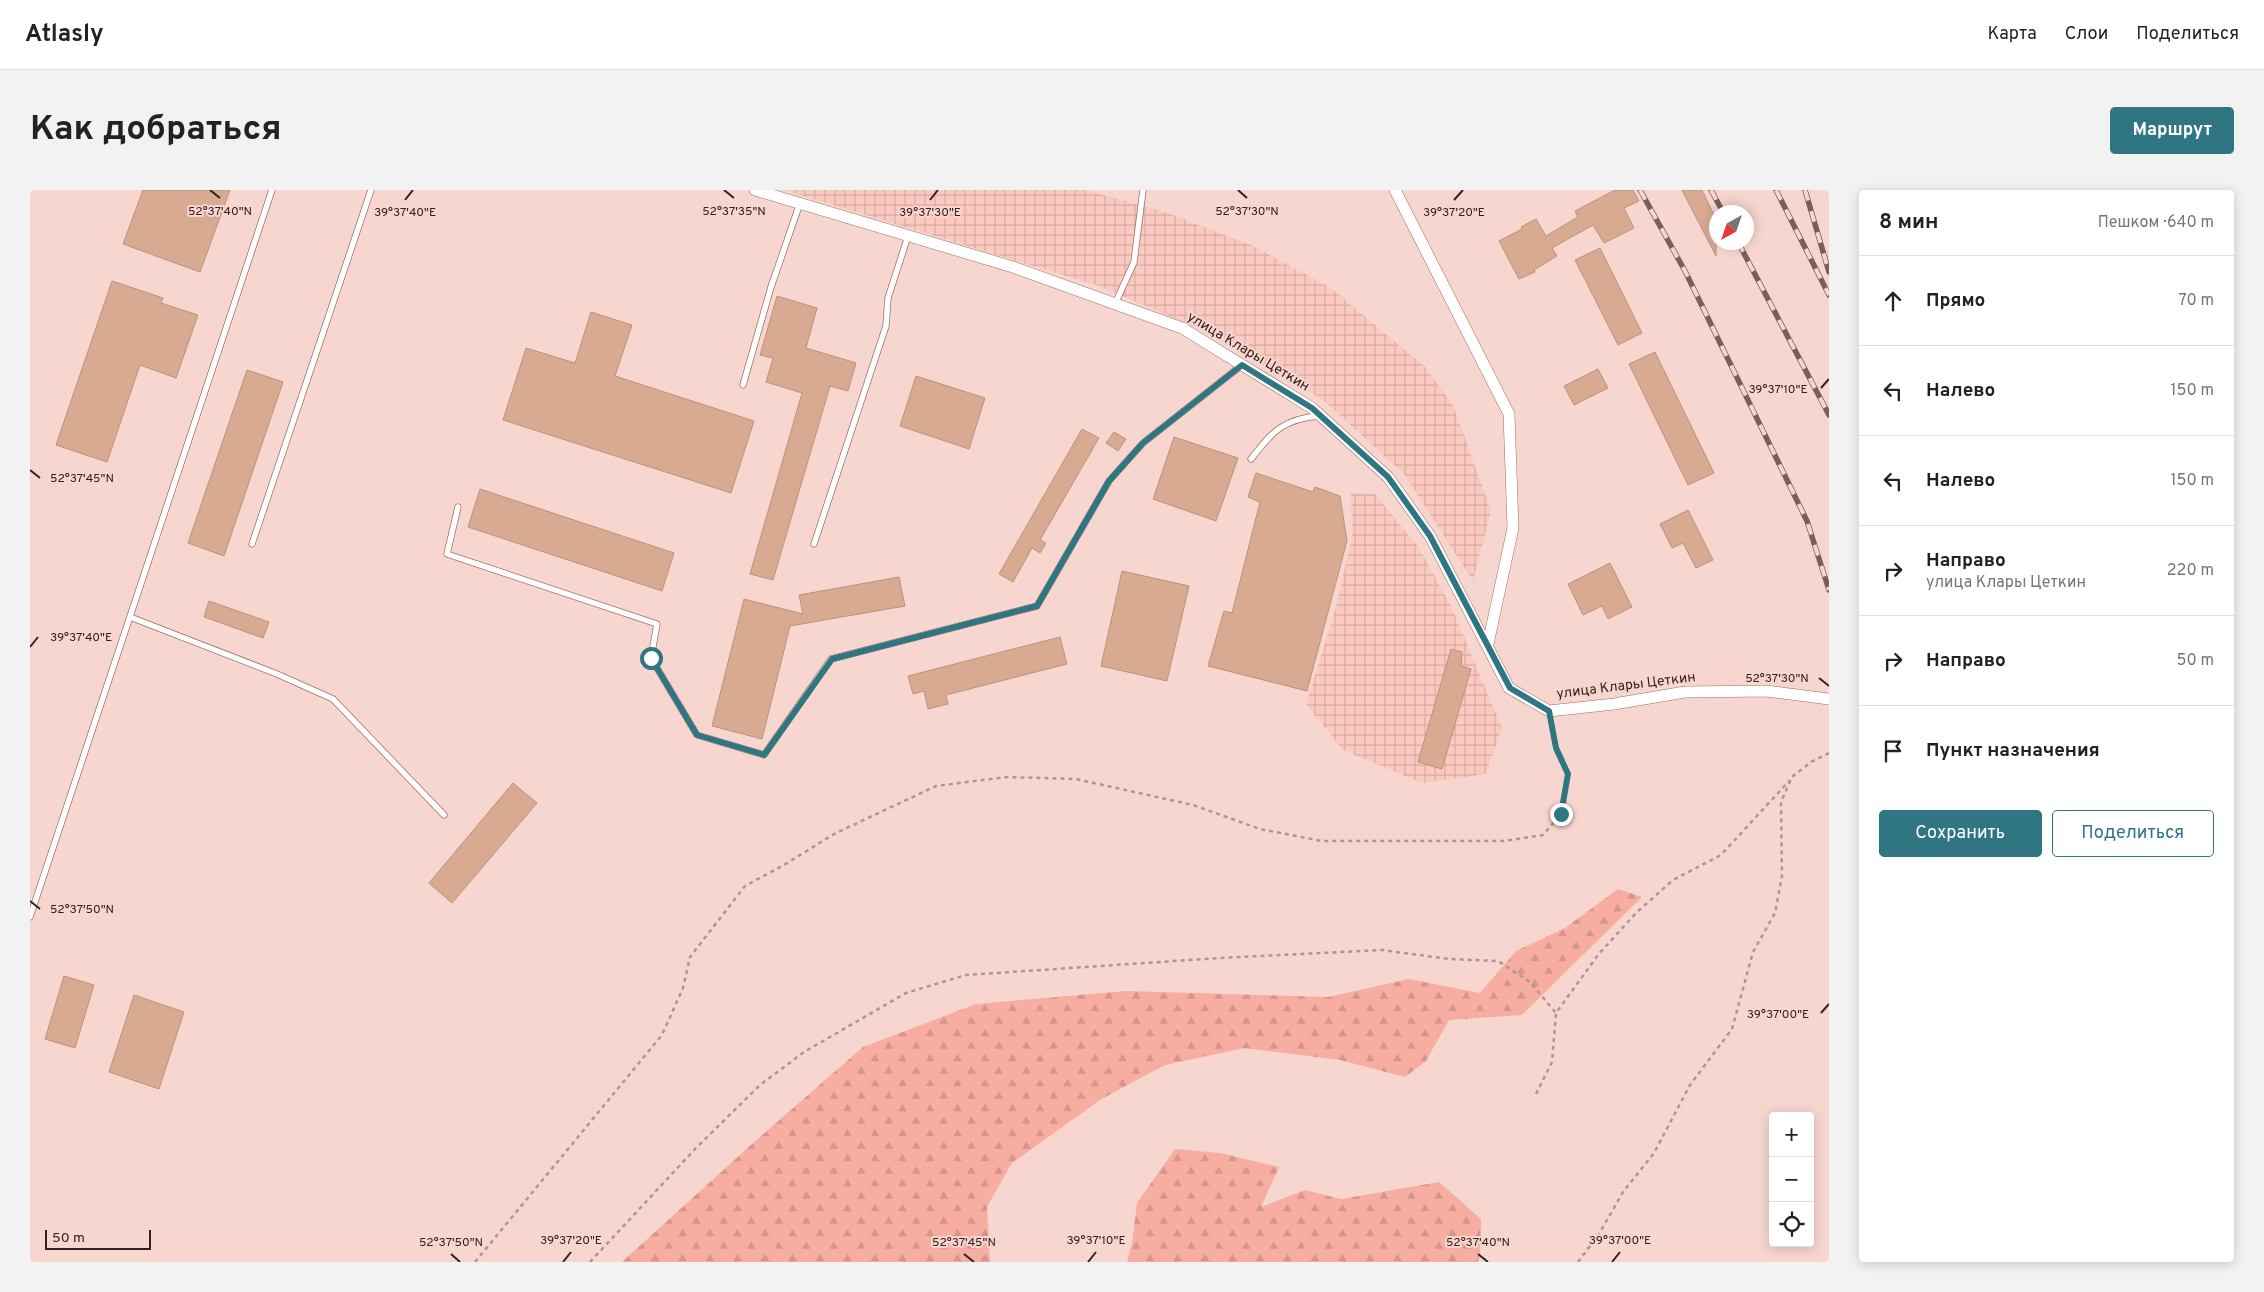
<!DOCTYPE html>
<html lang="ru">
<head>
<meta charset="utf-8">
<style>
	:root { --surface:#fff; --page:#f2f2f2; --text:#222; --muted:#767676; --line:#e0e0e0; --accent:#2f7682 }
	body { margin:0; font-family:Overpass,sans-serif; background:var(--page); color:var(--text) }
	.controls { position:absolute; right:15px; bottom:15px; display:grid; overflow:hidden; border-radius:5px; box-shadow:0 2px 12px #0003 }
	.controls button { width:45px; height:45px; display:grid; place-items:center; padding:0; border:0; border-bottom:1px solid var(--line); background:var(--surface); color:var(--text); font:25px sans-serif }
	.compass { position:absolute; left:1679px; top:15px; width:45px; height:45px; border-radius:50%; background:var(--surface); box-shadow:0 2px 12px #0003; rotate:220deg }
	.scale { position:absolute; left:15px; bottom:12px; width:106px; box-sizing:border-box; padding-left:5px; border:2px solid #34201c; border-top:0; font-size:14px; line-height:18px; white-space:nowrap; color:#34201c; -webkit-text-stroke:4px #f8d6d0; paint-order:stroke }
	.stop { position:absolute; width:15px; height:15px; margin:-11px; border:4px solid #2f7682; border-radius:50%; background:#fff }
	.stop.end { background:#2f7682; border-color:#fff; box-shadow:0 1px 5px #0008 }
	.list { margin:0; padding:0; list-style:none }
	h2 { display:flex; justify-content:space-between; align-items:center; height:65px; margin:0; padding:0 20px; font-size:21px }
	h2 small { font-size:16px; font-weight:400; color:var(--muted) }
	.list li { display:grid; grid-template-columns:32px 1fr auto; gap:15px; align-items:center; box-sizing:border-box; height:90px; padding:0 20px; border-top:1px solid var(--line) }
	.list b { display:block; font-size:19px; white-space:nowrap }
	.list p { margin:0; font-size:16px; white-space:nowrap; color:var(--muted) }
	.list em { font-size:16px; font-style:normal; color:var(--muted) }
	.actions { display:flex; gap:10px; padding:15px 20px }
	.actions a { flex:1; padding:11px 0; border:1px solid var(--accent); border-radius:5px; text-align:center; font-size:18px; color:var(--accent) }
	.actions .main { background:var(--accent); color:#fff }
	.icon { flex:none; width:28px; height:28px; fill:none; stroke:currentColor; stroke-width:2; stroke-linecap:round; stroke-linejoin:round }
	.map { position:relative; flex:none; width:1799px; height:1072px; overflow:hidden; border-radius:5px }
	header { display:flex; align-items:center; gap:30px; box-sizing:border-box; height:70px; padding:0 25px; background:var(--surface); border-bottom:1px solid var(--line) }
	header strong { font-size:24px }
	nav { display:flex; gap:28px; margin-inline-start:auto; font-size:18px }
	.intro { display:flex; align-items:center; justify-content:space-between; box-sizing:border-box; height:120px; padding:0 30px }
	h1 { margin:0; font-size:35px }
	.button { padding:12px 22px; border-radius:5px; background:var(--accent); color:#fff; font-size:18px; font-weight:700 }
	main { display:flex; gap:30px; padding:0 30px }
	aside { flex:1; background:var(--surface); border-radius:5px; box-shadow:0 2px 12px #0003 }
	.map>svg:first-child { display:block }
	.industrial { fill:url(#industrial-grid) }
	.forest { fill:url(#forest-firs) }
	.building { fill:#d7aa91; stroke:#be9179 }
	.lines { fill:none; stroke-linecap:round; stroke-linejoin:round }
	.lane-casing { stroke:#9f6e66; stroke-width:7 }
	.street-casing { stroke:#9f6e66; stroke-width:12 }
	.path { stroke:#b1948f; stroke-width:2.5; stroke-dasharray:4 4; stroke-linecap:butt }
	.lane { stroke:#fff; stroke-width:5.5 }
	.street { stroke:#fff; stroke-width:11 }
	.rail-casing { stroke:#785f5b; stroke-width:5.5 }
	.rail { stroke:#f8d6d0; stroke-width:4; stroke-dasharray:11; stroke-linecap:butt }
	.route { stroke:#2f7682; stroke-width:6 }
	.ticks { fill:none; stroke:#34201c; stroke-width:2 }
	.labels { text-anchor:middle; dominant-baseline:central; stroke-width:4; stroke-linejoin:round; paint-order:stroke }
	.street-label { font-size:14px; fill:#34201c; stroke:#f8d6d0 }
	.ticks-label { font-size:12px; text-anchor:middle; fill:#34201c; stroke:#f8d6d0; stroke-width:4; stroke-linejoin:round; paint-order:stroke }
</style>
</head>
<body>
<header>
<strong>Atlasly</strong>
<nav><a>Карта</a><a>Слои</a><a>Поделиться</a></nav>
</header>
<div class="intro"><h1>Как добраться</h1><a class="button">Маршрут</a></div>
<main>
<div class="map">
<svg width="1799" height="1072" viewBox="0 0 1799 1072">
	<defs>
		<pattern id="industrial-grid" width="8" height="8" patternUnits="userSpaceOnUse" patternTransform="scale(1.25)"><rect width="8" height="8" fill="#fbc9bf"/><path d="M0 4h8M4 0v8" fill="none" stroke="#d8aca4"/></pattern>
		<pattern id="forest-firs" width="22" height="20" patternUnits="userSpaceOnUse" patternTransform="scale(1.25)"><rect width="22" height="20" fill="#f7aea1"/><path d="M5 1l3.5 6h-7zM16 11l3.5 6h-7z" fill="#d4958a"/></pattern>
	</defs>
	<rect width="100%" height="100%" fill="#f8d6d0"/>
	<g class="industrial">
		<polygon points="754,0 1055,0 1135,22 1221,55 1301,98 1395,177 1423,215 1461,321 1443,391 1374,284 1292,209 1170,139 1069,96"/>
		<polygon points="1321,303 1345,304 1389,358 1421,416 1472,538 1456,584 1392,593 1313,560 1276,514 1305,421 1322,346"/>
	</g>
	<g class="forest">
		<polygon points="1588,699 1612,707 1492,825 1419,830 1396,871 1375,887 1310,870 1215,858 1135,875 1070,910 982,973 957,1017 960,1072 592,1072 722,954 833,857 946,814 1095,801 1298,807 1379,789 1450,803 1486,761 1535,738"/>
		<polygon points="1145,959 1190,963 1249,977 1231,1017 1275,1000 1311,1009 1409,992 1451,1029 1450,1063 1448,1072 1097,1072 1102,1053 1107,1013"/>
	</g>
	<g class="building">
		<polygon points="113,0 200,0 170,82 93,54"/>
		<polygon points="1585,0 1603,0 1609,11 1594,18 1604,38 1574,53 1563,35 1522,58 1527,66 1504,80 1505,82 1489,89 1469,51 1492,39 1491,37 1506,29 1516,46 1548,27 1545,21"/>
		<polygon points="1652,0 1672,0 1686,29 1686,66"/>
		<polygon points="1570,58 1612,143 1588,155 1545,70"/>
		<polygon points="82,91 133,108 131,113 168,125 146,188 110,175 77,272 26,255"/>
		<polygon points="747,106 787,118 776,158 826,173 818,201 800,196 743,390 720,384 772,203 736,192 743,168 730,165"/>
		<polygon points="561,122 602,135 585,186 724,231 701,303 473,230 496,158 545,173"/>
		<polygon points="1625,162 1684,283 1658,295 1599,174"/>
		<polygon points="1568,179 1578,198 1544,215 1534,196"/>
		<polygon points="217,180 253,192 194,366 158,353"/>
		<polygon points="886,186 955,208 939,259 870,236"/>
		<polygon points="1052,239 1069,248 1010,350 1016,353 1010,363 1002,358 983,392 969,384"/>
		<polygon points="1084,242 1096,249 1088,261 1076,253"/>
		<polygon points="1144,247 1208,268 1186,331 1123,309"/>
		<polygon points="1226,283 1283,302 1285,297 1310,306 1317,351 1277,501 1178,476 1194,421 1202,423 1230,312 1218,307"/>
		<polygon points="450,299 644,363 632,401 438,337"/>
		<polygon points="1658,320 1683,370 1666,378 1653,353 1642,358 1630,334"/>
		<polygon points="1580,373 1602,417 1578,429 1572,416 1553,425 1538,394"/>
		<polygon points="1092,381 1159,396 1137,491 1071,476"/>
		<polygon points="869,387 875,416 760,436 732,549 682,536 714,409 773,424 769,405"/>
		<polygon points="179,411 239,432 233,448 174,427"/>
		<polygon points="1030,447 1037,474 916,505 918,514 898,519 894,501 883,504 878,486"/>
		<polygon points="1421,459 1432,462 1431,476 1441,479 1412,579 1388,572"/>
		<polygon points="483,593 507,613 422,713 399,693"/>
		<polygon points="34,786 64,795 45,858 15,849"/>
		<polygon points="104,805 154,822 129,899 79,882"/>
	</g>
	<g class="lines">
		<g class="lane-casing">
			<g id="lane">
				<polyline points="1085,114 1104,72 1113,0"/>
				<polyline points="713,195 741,97 770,13"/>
				<path d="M1221,269C1243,241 1253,229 1289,226"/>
				<polyline points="428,317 417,364 627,434 621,468 667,545 734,565 801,469 1007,416 1079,291 1113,253 1212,175"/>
				<polyline points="222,354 341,0"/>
				<polyline points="784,354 856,136 858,108 878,46"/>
				<polyline points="100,427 247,484 303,509 414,625"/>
				<polyline points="0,727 242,0"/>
			</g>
		</g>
		<g class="street-casing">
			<g id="street">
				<polyline points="725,0 983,77 1152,138 1282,218 1358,287 1400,346 1479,498 1519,521 1584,514 1655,502 1736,501 1799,509"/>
				<polyline points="1365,0 1479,224 1483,338 1458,454"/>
			</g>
		</g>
		<g class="path">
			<polyline points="1506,904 1522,872 1526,823 1568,765 1606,723 1643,690 1691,665 1760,590"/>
			<polyline points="445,1072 632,845 653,798 660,767 715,696 754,675 804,644 906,596 977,587 1046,589 1163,615 1230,639 1292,651 1474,651 1513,645 1531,624 1539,584 1526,559 1521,534"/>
			<polyline points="560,1072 666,958 730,895 774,862 876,803 936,785 1189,768 1352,760 1419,769 1468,771 1500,792 1526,823"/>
			<polyline points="1548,1072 1569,1044 1593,1002 1624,963 1660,895 1702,839 1723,762 1745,723 1752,686 1751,612 1762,587 1781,572 1799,563"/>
		</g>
		<use href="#lane" class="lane"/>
		<use href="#street" class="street"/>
		<g class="rail-casing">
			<g id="rail">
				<polyline points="1610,0 1655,81 1777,331 1799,400"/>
				<polyline points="1681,0 1693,22"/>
				<polyline points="1746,0 1799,105"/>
				<polyline points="1775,0 1799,82"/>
				<polyline points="1708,52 1799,225"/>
			</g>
		</g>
		<use href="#rail" class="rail"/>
	</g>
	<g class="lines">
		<polyline class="route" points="621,468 667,545 734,565 802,469 1007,416 1079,291 1113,253 1212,175 1282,218 1358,287 1400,346 1480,498 1519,521 1526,558 1538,584 1531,624"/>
	</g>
	<path class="ticks" d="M180,0L190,8M694,0L704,8M1208,0L1217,8M375,10L383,0M900,10L908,0M1424,10L1433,0M1791,198L1799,189M0,280L10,288M0,457L8,447M1789,488L1799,496M0,711L10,719M1791,823L1799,814M421,1064L430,1072M934,1064L944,1072M1448,1064L1458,1072M533,1072L541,1062M1058,1072L1066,1062M1582,1072L1590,1062"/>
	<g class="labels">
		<g class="street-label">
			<text transform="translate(1218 162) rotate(31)">улица Клары Цеткин</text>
			<text transform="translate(1596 496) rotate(-7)">улица Клары Цеткин</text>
		</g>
	</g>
	<g class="ticks-label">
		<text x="190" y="25">52°37'40"N</text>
		<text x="704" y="25">52°37'35"N</text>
		<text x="1217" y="25">52°37'30"N</text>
		<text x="375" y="26">39°37'40"E</text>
		<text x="900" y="26">39°37'30"E</text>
		<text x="1424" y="26">39°37'20"E</text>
		<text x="1748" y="203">39°37'10"E</text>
		<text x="52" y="292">52°37'45"N</text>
		<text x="51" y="451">39°37'40"E</text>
		<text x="1747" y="492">52°37'30"N</text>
		<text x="52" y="723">52°37'50"N</text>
		<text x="1748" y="828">39°37'00"E</text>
		<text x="541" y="1054">39°37'20"E</text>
		<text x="1066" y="1054">39°37'10"E</text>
		<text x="1590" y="1054">39°37'00"E</text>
		<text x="421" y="1056">52°37'50"N</text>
		<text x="934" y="1056">52°37'45"N</text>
		<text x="1448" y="1056">52°37'40"N</text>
	</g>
</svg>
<div class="controls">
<button>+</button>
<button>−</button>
<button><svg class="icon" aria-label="locate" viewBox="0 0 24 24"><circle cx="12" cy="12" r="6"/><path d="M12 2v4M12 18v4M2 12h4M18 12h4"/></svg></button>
</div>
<svg class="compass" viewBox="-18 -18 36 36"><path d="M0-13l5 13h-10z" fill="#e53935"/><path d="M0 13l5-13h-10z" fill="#767676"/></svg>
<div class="scale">50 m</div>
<div class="stop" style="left:621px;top:468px"></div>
<div class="stop end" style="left:1531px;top:624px"></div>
</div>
<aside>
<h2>8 мин<small>Пешком · 640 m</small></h2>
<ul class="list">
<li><svg class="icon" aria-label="ahead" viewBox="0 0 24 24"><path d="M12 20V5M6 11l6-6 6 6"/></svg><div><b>Прямо</b></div><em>70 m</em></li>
<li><svg class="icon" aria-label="left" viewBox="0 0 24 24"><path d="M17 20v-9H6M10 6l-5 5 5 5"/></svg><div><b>Налево</b></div><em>150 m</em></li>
<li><svg class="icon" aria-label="left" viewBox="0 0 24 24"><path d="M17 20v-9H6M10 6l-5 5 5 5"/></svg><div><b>Налево</b></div><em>150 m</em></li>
<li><svg class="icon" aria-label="right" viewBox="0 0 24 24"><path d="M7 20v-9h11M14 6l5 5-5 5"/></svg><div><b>Направо</b><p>улица Клары Цеткин</p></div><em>220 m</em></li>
<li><svg class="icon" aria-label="right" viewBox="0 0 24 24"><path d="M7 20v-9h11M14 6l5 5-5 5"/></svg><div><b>Направо</b></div><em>50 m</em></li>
<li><svg class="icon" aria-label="arrive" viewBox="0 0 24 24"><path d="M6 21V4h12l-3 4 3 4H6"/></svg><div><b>Пункт назначения</b></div></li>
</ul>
<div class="actions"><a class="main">Сохранить</a><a>Поделиться</a></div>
</aside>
</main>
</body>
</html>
